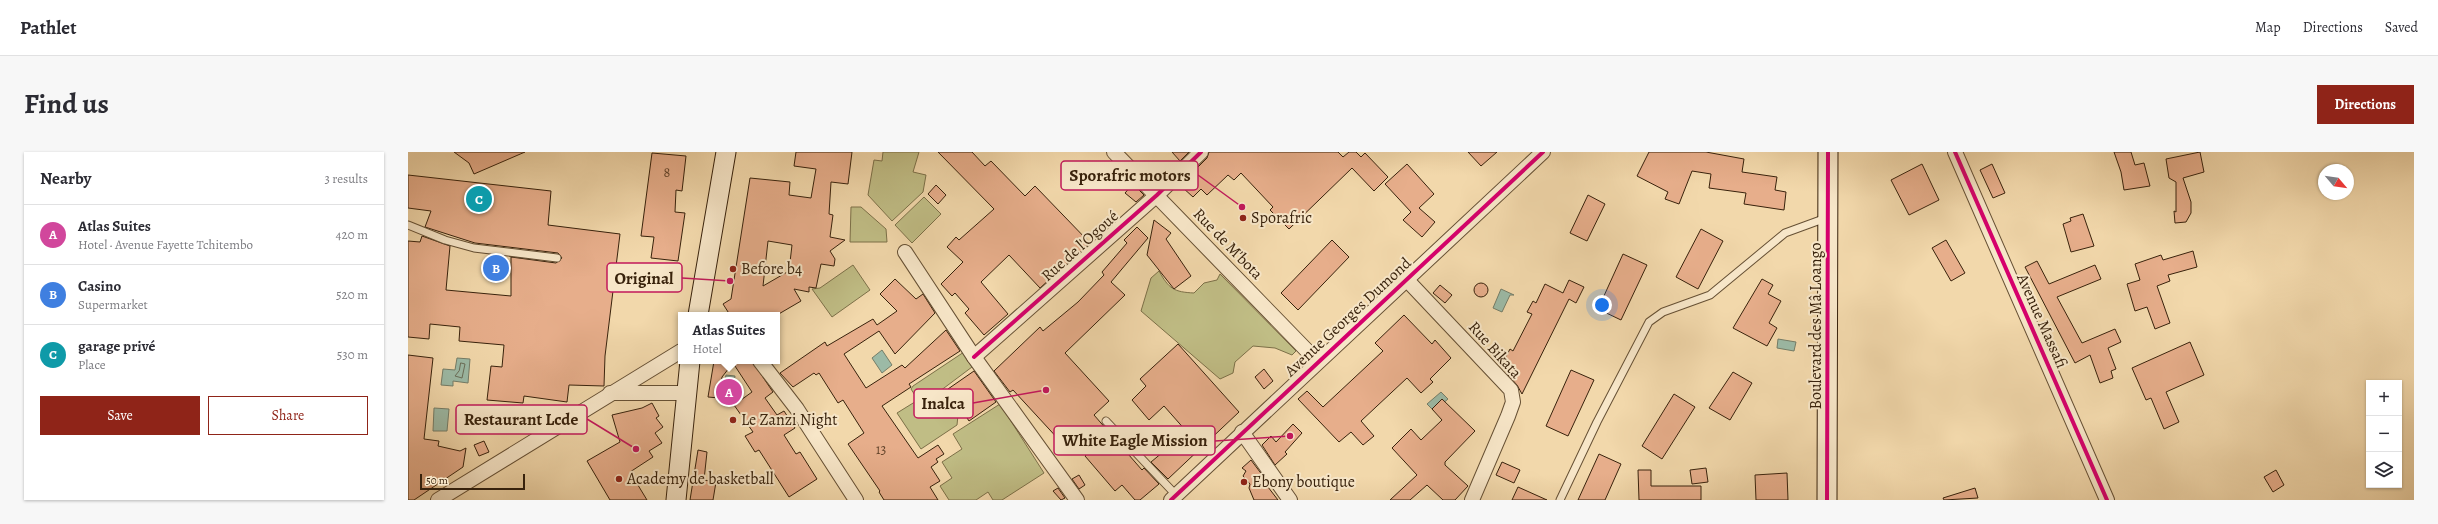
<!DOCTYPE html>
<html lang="en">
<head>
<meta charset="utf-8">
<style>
	:root { --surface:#fff; --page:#f7f7f7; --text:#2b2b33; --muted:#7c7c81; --line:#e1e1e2; --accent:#8f2418 }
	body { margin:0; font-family:Alegreya,serif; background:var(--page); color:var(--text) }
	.controls { position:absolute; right:12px; bottom:12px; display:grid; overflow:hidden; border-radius:0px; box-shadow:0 1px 3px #0004 }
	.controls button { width:36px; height:36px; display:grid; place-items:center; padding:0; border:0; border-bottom:1px solid var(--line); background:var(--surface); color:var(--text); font:20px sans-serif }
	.compass { position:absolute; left:1910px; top:12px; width:36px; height:36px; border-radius:50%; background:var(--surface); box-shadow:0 1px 3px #0004; rotate:119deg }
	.scale { position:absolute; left:12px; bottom:10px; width:105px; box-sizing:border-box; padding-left:4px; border:2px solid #38220c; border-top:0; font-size:11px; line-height:14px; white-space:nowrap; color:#38220c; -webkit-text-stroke:3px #f7e6c8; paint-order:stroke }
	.you { position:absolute; left:1194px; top:153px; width:14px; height:14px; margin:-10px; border:3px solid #fff; border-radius:50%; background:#1a73e8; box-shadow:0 0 0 6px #1a73e833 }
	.badge { display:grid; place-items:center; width:26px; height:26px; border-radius:50%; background:var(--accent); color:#fff; font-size:13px; font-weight:700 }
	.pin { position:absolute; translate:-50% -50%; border:2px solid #fff; box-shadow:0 1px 4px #0006 }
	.popup { position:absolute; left:270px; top:160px; width:102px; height:52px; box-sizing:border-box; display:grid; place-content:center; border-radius:0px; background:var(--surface); filter:drop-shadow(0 1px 3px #0005); font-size:13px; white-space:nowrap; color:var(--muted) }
	.popup b { font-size:15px; color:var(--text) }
	.popup::after { content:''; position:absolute; left:50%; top:100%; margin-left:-8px; border:8px solid transparent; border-top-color:var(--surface) }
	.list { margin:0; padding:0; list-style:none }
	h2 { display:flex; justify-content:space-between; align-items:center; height:52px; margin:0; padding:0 16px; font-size:17px }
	h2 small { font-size:13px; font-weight:400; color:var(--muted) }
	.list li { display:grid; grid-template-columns:26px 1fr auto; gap:12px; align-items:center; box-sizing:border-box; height:60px; padding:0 16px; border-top:1px solid var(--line) }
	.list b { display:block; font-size:15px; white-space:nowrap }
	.list p { margin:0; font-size:13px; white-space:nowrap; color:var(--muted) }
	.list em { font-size:13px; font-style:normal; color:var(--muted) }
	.actions { display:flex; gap:8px; padding:12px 16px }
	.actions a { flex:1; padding:9px 0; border:1px solid var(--accent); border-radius:0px; text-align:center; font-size:14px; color:var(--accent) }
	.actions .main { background:var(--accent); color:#fff }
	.icon { flex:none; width:22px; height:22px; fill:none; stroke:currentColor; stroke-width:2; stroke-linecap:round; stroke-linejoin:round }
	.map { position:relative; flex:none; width:2006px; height:348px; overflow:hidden; border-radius:0px }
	header { display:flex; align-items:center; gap:24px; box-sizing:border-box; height:56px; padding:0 20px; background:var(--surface); border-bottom:1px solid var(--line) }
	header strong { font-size:19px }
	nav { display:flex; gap:22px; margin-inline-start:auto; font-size:14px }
	.intro { display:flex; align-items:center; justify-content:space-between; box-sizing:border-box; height:96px; padding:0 24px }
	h1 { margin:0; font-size:28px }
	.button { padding:10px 18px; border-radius:0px; background:var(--accent); color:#fff; font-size:14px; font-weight:700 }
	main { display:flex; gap:24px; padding:0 24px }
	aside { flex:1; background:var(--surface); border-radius:0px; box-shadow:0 1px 3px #0004 }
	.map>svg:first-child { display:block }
	.green { fill:#c0bd85; stroke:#7c7048 }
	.water { fill:#9cbaa6; stroke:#747d68 }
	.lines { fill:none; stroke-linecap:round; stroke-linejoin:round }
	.shore { stroke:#6a6e59; stroke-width:1 }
	.building { fill:#e7ae8b; stroke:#38220c; fill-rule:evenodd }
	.lane-casing { stroke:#665034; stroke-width:9 }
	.street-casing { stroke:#665034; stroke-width:16 }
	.secondary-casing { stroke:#38220c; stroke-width:21 }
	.lane { stroke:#f7e6c8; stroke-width:7 }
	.street { stroke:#f7e6c8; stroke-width:14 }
	.secondary { stroke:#f7e6c8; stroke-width:19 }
	.cycleway-casing { stroke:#f7e6c8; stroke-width:6 }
	.cycleway { stroke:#d6006c; stroke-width:4 }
	.poi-dot { fill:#8f2418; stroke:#f7e6c8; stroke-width:1.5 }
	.labels { text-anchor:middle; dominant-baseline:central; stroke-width:4; stroke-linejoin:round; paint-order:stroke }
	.number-label { font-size:14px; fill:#64452c }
	.poi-label { font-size:16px; fill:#38220c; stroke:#f7e6c8; text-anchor:start }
	.street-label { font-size:16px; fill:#38220c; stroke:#f7e6c8 }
	.leader { fill:none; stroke:#c2185b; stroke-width:1.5 }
	.callout-dot { fill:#c2185b; stroke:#f7e6c8; stroke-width:1.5 }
	.callout { fill:#f7e6c8; stroke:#c2185b; stroke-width:1.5 }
	.callout-label { font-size:17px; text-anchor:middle; font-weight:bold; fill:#38220c }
</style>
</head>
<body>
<header>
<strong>Pathlet</strong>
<nav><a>Map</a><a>Directions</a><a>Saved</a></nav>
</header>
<div class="intro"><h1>Find us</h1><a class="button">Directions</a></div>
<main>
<aside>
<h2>Nearby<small>3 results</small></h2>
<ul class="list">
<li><span class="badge" style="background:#d1479c">A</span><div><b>Atlas Suites</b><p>Hotel · Avenue Fayette Tchitembo</p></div><em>420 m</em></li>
<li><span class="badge" style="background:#3f7fe0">B</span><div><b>Casino</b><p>Supermarket</p></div><em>520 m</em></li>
<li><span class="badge" style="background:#0f9aa8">C</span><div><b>garage privé</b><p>Place</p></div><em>530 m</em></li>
</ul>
<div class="actions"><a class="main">Save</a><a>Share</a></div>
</aside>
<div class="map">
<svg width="2006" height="348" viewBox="0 0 2006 348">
	<rect width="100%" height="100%" fill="#f2d8ab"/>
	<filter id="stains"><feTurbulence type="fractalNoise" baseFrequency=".005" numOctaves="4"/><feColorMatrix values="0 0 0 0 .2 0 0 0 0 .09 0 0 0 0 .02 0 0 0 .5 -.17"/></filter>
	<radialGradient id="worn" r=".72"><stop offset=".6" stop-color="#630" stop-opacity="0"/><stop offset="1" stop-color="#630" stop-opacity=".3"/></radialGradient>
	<g class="green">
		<polygon points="475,0 511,0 505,20 518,23 515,40 484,69 460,43 466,8 474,9"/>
		<polygon points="516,45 533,62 504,91 487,73"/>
		<polygon points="443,55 453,55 478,77 479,90 442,90"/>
		<polygon points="445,113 462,138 424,165 404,137 412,136"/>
		<path d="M751,119C761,137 766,140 786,141L796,131L809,128L812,122L888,199L884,203L867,196L845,194L827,210L825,221L812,227L733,159L743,126Z"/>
		<polygon points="556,200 564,215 532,239 550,263 549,273 513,297 489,261 510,248 503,237 505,234"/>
		<polygon points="592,252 636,321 594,348 585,348 580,340 568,348 541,348 532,334 544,326 534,310 554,297 545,282"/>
	</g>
	<g class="water">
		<polygon points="1093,137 1106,143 1102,143 1094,160 1085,156"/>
		<polygon points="1370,187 1388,190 1386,199 1369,196"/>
		<polygon points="474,198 484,213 474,221 464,206"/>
		<polygon points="49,206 62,207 60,231 45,229 45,234 33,233 35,217 47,218"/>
		<polygon points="318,223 327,224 325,240 315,238"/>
		<polygon points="1033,240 1040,247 1026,259 1019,252"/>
		<polygon points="26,256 41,257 39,279 25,279"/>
	</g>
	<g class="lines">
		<polygon class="shore" points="53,211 57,212 54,226 47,224 51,219"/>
	</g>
	<g class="building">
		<polygon points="46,0 117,0 66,22 61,11"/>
		<path d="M388,0H444L440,32L423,30L421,62L425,63L422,85L437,88L422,99L427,107L426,114L413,112L408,136L401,135V140L386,137L393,149L369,163H322L315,152L323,147L342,26L382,30L381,43L403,46L408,17L386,14ZM360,89L384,93L381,119L355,134Z"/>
		<polygon points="530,0 564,0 577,14 583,9 617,44 627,34 682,91 632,136 601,103 573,130 600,162 576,183 557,161 561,157 547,141 544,144 533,132 555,110 539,95 548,85 551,88 586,57"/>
		<polygon points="764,0 781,0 772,9"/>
		<polygon points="801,0 930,0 935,5 941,0 948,0 953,5 957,1 980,25 966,39 944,16 881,77 862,58 865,55 833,21 826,28 820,23 799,43 793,37 785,45 774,35 785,24 783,22 799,6"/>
		<polygon points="1060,0 1089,0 1073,14"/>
		<polygon points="1241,0 1298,0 1336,7 1334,20 1369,25 1367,38 1378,40 1376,58 1336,52 1338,41 1301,36 1303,22 1284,19 1271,52 1257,47 1260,40 1229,24"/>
		<polygon points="1706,0 1723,0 1727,13 1736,11 1742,34 1716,38 1713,20"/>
		<polygon points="1792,0 1796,20 1775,26 1783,50 1783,61 1778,70 1767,71 1766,59 1768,60 1768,30 1761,26 1758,7"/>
		<polygon points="244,1 278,4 274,39 268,38 267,60 277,61 270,109 243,106 246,85 233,84"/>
		<polygon points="999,12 1026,42 1011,56 1027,70 1014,85 995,68 1003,60 977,32"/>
		<polygon points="1514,12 1531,48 1501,63 1483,28"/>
		<polygon points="1584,12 1597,41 1585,46 1572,18"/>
		<polygon points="0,23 143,39 140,73 212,82 197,204 196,234 161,233 159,250 116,244 115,251 79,248 83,214 94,215 96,193 51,189 52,175 22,172 21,187 0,185 0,89 12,90 14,84 42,94 38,138 103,144 103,105 148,111 154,106 150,101 67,91 17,75 23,59 0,56"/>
		<polygon points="725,32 736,43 728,50 717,41"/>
		<polygon points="528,33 538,43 530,52 520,42"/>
		<polygon points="1180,43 1197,52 1179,89 1162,81"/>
		<polygon points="1675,62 1686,94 1663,100 1655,72 1663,69 1662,66"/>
		<polygon points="746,68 763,81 758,87 783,124 766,137 739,103"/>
		<polygon points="729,75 740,86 703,130 717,143 657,201 701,249 686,263 734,318 736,316 751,332 732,348 727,348 714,333 707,339 677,304 689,293 672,275 653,290 605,238 602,240 586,219 632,175 635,179 670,150 696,123 694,120 719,91 716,88"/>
		<polygon points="1293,77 1315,89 1290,137 1268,125"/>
		<polygon points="924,88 941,105 890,158 873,141"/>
		<polygon points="1538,88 1557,121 1543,129 1524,96"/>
		<polygon points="1785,99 1789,115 1760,123 1762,129 1749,134 1762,171 1747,177 1739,155 1727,159 1719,132 1732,128 1727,112 1753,103 1755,108"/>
		<polygon points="1215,102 1239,113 1213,168 1190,157"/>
		<polygon points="1629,109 1641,132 1687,113 1693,127 1649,145 1674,191 1707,177 1713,190 1700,196 1708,217 1703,219 1705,226 1692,231 1682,203 1667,211 1617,115"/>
		<polygon points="487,127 508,147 515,142 527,161 487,202 471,179 436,202 458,236 494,213 497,216 538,178 552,199 501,232 503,235 474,254 510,306 530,293 536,302 528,307 530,310 523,315 532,329 522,335 530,348 476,348 471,340 472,339 440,292 456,281 435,248 430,251 411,221 408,223 406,221 385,235 372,221 417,190 419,194 465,167 469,173 489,159 472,142"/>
		<polygon points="1354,127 1365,133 1360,142 1373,149 1361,171 1369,176 1359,194 1325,176"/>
		<polygon points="1161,128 1176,135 1168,151 1161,147 1114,242 1109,233 1099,222 1102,216 1094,212 1102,197 1105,199 1124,162 1119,160 1125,149 1128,151 1137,132 1155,141"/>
		<circle cx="1073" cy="138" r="7"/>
		<polygon points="1032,133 1044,143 1037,151 1025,141"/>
		<polygon points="996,163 1024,192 1027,188 1043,206 1022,227 1025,230 1013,241 999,226 953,269 966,284 955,293 943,280 931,290 890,247 899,239 915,255 975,199 967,191"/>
		<polygon points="1782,190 1796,223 1758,240 1771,270 1756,277 1743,246 1738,248 1724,216"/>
		<polygon points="770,192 831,260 760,327 743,310 779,280 756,254 741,268 724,248 738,234 732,227"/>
		<polygon points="0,203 25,206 16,287 31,289 30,294 52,299 58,296 55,315 6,348 0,348"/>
		<polygon points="306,209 344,209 365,240 357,246 369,263 376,259 387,276 376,283 388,302 392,300 409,327 381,345 351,298 347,300 337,284 345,280 326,253 344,240 325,211 314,225 311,246 300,245"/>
		<polygon points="856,217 865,229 856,237 847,225"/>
		<polygon points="1163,218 1186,228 1160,284 1138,274"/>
		<polygon points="566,219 588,250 561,269 540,237"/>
		<polygon points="1325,220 1344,231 1322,268 1301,256"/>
		<polygon points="1266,242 1287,255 1254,307 1234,294"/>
		<polygon points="1034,247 1067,279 1037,310 1037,313 1060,334 1047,348 1035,348 1019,333 1002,348 982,348 1009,323 984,296 1003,277 1013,288 1034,268 1024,257"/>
		<polygon points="244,251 251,264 248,266 255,275 247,281 254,291 241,299 245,305 222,320 239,348 202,348 179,309 212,290 204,263 234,256"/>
		<polygon points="885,272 894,281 877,300 879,302 867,313 854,293 863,284 868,290"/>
		<polygon points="76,289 81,300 71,304 66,293"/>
		<polygon points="290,298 299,300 296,328 308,330 305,348 282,348"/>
		<polygon points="1191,302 1213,312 1197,348 1170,348"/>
		<polygon points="843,308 855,324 853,326 870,348 846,348 841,336 842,332 835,324 838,319 834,316"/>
		<polygon points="1094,310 1112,318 1106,331 1088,323"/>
		<polygon points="1298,316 1300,330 1284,332 1282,318"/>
		<polygon points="1230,318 1243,318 1243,334 1293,334 1293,348 1231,348"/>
		<polygon points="1868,318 1876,333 1865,340 1856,325"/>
		<polygon points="1379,321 1380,348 1348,348 1347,323"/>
		<polygon points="671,323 677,333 671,337 664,327"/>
		<polygon points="1110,335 1139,348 1104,348"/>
		<polygon points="650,336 657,346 653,348 645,339"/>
		<polygon points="1567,336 1570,346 1536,348 1535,346"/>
	</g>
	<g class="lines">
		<g class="lane-casing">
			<g id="lane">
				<polyline points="0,73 37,88 66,96 149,106"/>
				<polyline points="698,269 768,343"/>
				<polyline points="1152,348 1189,270 1241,170 1255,160 1302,143 1377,81 1418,66"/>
			</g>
		</g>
		<g class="street-casing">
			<g id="street">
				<polyline points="706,0 909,209"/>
				<polyline points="1547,0 1699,348"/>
				<polyline points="497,100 566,205 669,348"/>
				<polyline points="999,128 1103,238 1105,250 1100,264 1064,348"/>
				<polyline points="566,205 749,43 793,0"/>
				<polyline points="352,209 389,257 448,348"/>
				<polyline points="202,241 278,241"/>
				<polyline points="834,280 882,348"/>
				<polyline points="30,348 273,199"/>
				<polyline points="763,348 1135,0"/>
			</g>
		</g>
		<g class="secondary-casing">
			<g id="secondary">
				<polyline points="290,163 318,0"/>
				<polyline points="268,348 282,209"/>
				<polyline points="1419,348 1420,0"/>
			</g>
		</g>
		<use href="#lane" class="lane"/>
		<use href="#street" class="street"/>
		<use href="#secondary" class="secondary"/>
		<g class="cycleway-casing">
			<g id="cycleway">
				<polyline points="1547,0 1699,348"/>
				<polyline points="566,205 749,43 793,0"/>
				<polyline points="763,348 1135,0"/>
				<polyline points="1419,348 1420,0"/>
			</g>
		</g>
		<use href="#cycleway" class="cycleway"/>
	</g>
	<g class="poi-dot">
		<circle cx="835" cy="66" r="4"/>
		<circle cx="325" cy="117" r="4"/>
		<circle cx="325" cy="268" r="4"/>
		<circle cx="211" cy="327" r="4"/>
		<circle cx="836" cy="330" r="4"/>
	</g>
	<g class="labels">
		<g class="number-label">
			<text x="259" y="20">8</text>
			<text x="473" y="297">13</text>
		</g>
		<g class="poi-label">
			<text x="843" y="66">Sporafric</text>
			<text x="333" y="117">Before b4</text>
			<text x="333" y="268">Le Zanzi Night</text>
			<text x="219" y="327">Academy de basketball</text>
			<text x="844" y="330">Ebony boutique</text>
		</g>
		<g class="street-label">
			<text transform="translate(820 92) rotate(46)">Rue de M'bota</text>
			<text transform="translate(672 94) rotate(-42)">Rue de l'Ogoué</text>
			<text transform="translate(940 165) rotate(-43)">Avenue Georges Dumond</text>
			<text transform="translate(1634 169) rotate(66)">Avenue Massafi</text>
			<text transform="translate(1408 174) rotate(-90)">Boulevard des Mâ Loango</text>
			<text transform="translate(1087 198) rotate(48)">Rue Bikata</text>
		</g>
	</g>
	<path class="leader" d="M834 55L790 23M322 129L274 126M638 238L565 251M228 297L179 267M882 284L807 289"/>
	<g class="callout-dot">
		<circle cx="834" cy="55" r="4"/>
		<circle cx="322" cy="129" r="4"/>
		<circle cx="638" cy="238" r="4"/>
		<circle cx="228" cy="297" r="4"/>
		<circle cx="882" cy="284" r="4"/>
	</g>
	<g class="callout">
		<rect x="653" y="9" width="137" height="29" rx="4"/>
		<rect x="199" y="111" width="75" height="29" rx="4"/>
		<rect x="506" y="237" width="59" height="29" rx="4"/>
		<rect x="48" y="253" width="131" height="29" rx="4"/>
		<rect x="646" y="274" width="161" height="29" rx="4"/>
	</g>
	<g class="callout-label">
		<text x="722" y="29">Sporafric motors</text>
		<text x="236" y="132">Original</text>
		<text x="535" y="257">Inalca</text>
		<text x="113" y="273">Restaurant Lcde</text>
		<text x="727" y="294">White Eagle Mission</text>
	</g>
	<rect width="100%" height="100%" filter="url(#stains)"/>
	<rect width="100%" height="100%" fill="url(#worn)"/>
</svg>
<div class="controls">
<button>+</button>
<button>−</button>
<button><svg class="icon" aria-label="layers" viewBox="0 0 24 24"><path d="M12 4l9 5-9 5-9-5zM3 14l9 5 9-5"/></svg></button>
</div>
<svg class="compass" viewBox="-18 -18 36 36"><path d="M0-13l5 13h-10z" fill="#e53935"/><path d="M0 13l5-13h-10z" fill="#7c7c81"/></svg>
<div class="scale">50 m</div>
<div class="you"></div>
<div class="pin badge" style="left:321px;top:240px;background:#d1479c">A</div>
<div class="popup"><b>Atlas Suites</b>Hotel</div>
<div class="pin badge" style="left:88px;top:116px;background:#3f7fe0">B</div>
<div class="pin badge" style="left:71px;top:47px;background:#0f9aa8">C</div>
</div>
</main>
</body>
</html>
